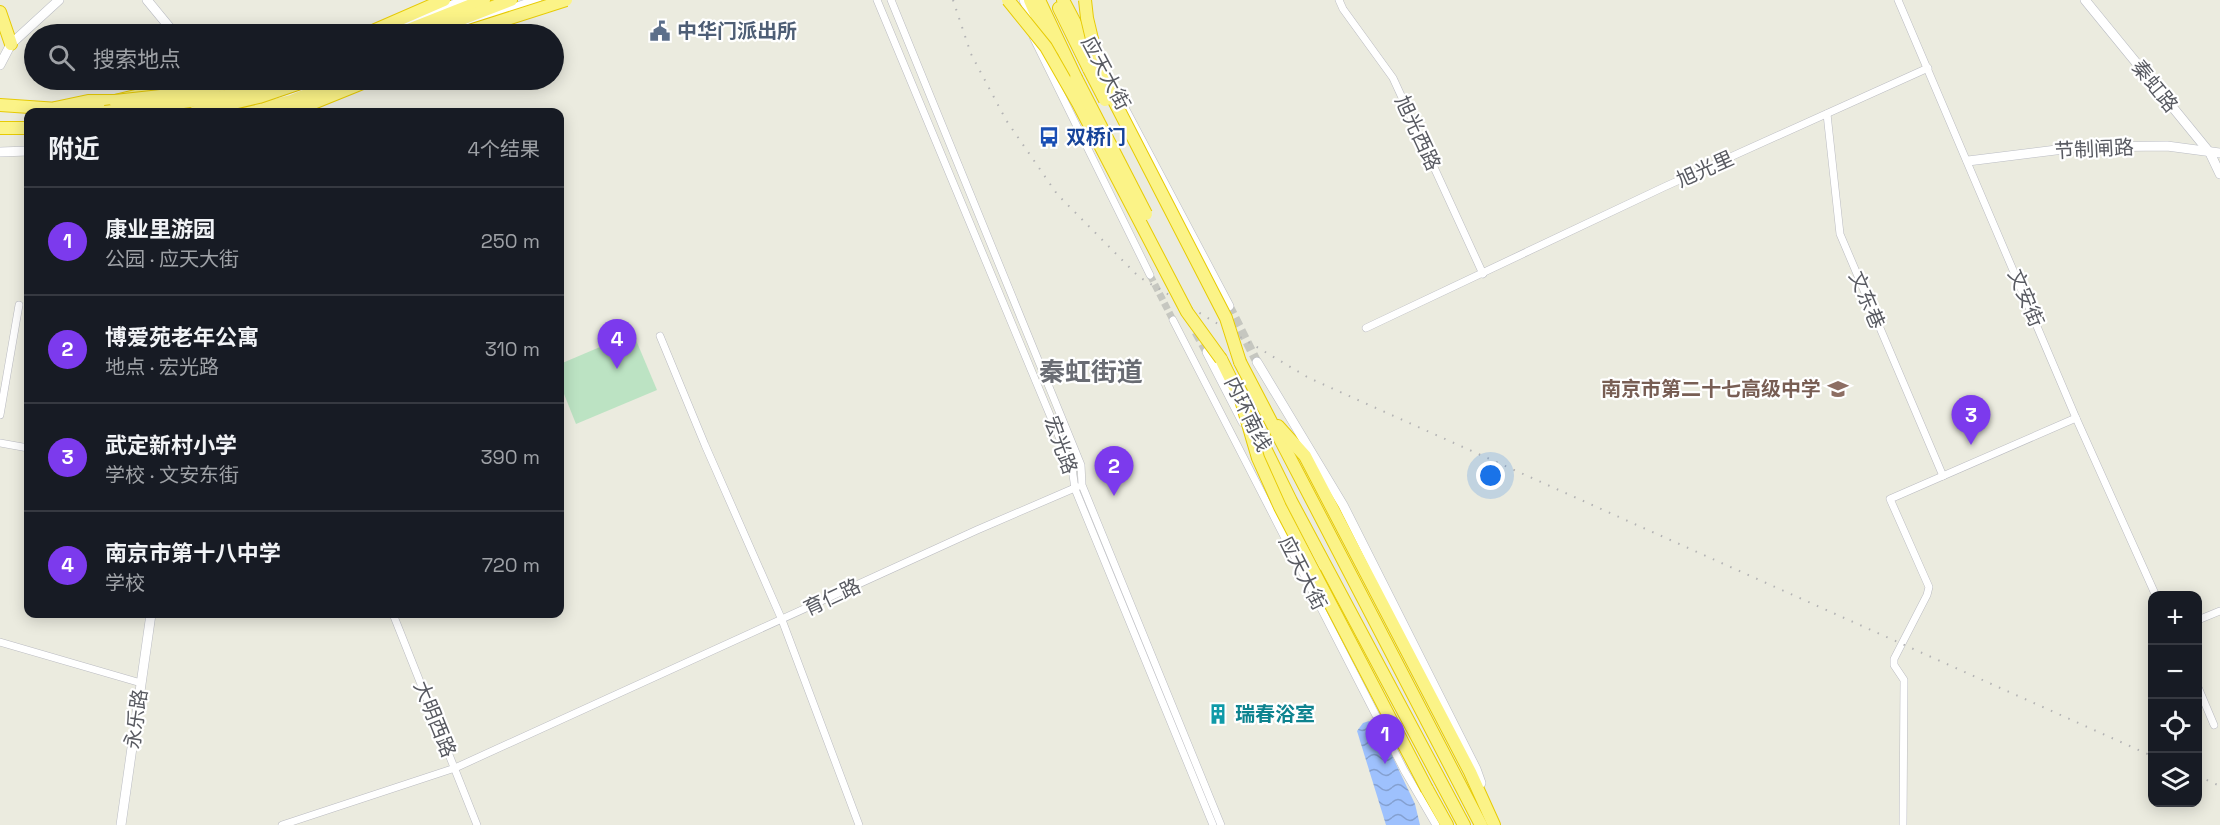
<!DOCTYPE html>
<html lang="zh">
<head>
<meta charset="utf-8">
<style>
	:root { --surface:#171b24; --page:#242831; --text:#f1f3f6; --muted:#9ea1a6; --line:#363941; --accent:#7c3aed }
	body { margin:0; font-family:"Space Grotesk","Noto Sans SC",sans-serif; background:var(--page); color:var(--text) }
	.controls { position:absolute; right:18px; bottom:18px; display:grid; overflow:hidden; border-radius:12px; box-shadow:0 3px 15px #0003 }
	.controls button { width:54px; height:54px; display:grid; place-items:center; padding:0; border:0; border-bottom:2px solid var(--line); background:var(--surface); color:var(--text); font:30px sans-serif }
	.you { position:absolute; left:1491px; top:476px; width:21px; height:21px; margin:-15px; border:4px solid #fff; border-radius:50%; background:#1a73e8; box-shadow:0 0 0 9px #1a73e833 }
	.badge { display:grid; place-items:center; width:39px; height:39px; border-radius:50%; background:var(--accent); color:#fff; font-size:20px; font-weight:700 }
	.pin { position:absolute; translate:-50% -50px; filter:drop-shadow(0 2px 3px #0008) }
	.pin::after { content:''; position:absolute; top:32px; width:21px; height:18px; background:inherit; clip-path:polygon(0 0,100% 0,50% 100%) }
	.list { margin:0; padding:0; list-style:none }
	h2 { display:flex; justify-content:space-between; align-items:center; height:78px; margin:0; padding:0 24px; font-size:26px }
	h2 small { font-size:20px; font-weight:400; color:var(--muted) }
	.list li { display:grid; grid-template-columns:39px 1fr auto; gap:18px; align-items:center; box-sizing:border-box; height:108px; padding:0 24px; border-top:2px solid var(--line) }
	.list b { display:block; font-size:22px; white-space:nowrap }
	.list p { margin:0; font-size:20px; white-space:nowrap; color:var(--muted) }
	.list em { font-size:20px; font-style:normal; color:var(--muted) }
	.icon { flex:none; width:33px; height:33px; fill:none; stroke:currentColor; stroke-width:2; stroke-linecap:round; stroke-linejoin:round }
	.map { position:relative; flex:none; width:2220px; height:825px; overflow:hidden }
	.search { position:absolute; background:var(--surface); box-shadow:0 3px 15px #0003; left:24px; top:24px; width:540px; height:66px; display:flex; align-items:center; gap:15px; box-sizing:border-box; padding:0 21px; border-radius:33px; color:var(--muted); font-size:22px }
	.panel { position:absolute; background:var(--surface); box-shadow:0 3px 15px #0003; left:24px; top:108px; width:540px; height:510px; border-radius:12px }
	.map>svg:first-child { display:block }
	.park { fill:#bce3c3 }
	.water { fill:url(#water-waves) }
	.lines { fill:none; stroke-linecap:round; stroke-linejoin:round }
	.street-tunnel { stroke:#c6c7c0; stroke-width:7; stroke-dasharray:7 3.5; stroke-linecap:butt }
	.secondary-tunnel { stroke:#c6c7c0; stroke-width:9; stroke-dasharray:9 4.5; stroke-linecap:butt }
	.street-casing { stroke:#babbc1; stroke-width:8 }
	.secondary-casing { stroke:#babcc3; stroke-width:10 }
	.highway-casing { stroke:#e7cb04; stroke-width:14 }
	.street { stroke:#fff; stroke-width:7 }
	.secondary { stroke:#fff; stroke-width:9 }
	.highway { stroke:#fbf387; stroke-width:12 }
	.rail { stroke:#b3b3b4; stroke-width:2; stroke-dasharray:1.5 8; stroke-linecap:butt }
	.highway-bridge-casing { stroke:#e7cb04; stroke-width:14; stroke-linecap:butt }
	.highway-bridge { stroke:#fbf387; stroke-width:12 }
	.labels { text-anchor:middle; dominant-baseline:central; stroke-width:4.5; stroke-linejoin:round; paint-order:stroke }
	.service-label { font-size:20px; font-weight:bold; fill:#4e5e75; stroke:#fff; text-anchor:start }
	.street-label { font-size:20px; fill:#585a61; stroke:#fff }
	.transit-label { font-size:20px; font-weight:bold; fill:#164399; stroke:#fff; text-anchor:start }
	.education-label { font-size:20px; font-weight:bold; fill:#785e54; stroke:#fff; text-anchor:end }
	.culture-label { font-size:20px; font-weight:bold; fill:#0d838f; stroke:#fff; text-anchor:start }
	.district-label { font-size:26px; font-weight:bold; fill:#696c73; stroke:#fff }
</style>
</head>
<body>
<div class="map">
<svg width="2220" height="825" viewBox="0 0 2220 825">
	<defs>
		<pattern id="water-waves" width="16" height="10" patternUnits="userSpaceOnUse" patternTransform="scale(1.5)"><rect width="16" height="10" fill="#9ec1fd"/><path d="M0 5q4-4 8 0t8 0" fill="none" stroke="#84a0d0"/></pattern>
	</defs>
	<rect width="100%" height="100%" fill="#ebebdf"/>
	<polygon class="park" points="633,333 657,390 576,424 560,384 560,364"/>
	<polygon class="water" points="1369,721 1377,724 1415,804 1420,825 1386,825 1357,731 1363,723"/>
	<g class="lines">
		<polyline class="street-tunnel" points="1150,275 1173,320"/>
		<g class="secondary-tunnel">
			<polyline points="1229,306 1257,362"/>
			<polyline points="1196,332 1207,352"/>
		</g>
		<g class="street-casing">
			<g id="street">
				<polyline points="877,0 1072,468 1075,489 1213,825"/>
				<polyline points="891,0 1081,465 1082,485 1221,825"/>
				<polyline points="1339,0 1343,9 1393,78 1483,274"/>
				<polyline points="1898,0 2076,418 2156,596"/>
				<polyline points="1033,37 1150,275"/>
				<polyline points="1827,114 1840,234 1943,476"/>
				<polyline points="1173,320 1404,770 1436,825"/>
				<polyline points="1366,328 1664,187 1928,68"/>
				<polyline points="660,336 705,445 782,620 859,825"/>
				<polyline points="0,415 19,305"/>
				<polyline points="0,443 28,448"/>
				<polyline points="393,614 477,825"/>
				<polyline points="2198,620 2220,611"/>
				<polyline points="0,642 141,683"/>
				<polyline points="2198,687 2214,725"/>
				<polyline points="282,825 455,768 977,530 1077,487"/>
				<polyline points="1903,825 1904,680 1894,665 1894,659 1927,595 1929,587 1890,499 2076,418"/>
			</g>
		</g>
		<g class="secondary-casing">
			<g id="secondary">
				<polyline points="147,0 175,34"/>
				<polyline points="1024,0 1037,31"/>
				<polyline points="2085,0 2210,153 2220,174"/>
				<polyline points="381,34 465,0"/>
				<polyline points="442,34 537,0"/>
				<polyline points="0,65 11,44 59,0"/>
				<polyline points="278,99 328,80"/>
				<polyline points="1123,106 1229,306"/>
				<polyline points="223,112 250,106"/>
				<polyline points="0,152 28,151"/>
				<polyline points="1968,161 2080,147 2167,146 2220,153"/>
				<polyline points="1207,352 1243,422"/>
				<polyline points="1257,362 1343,505 1476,769 1481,783"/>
				<polyline points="1277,488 1318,566"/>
				<polyline points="121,825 151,614"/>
			</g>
		</g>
		<g class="highway-casing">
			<g id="highway">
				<polyline points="1030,0 1052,51"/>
				<polyline points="1039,0 1076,78"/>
				<polyline points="1063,0 1095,61"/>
				<polyline points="1059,8 1089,69"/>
				<polyline points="0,12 11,44"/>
				<polyline points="366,34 444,0"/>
				<polyline points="398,34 484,0"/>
				<polyline points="423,34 511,0"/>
				<polyline points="0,105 102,112"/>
				<polyline points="55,108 88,101 115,101 201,80"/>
				<polyline points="246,112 291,101 344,80"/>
				<polyline points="291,112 370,80"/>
				<polyline points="0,128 28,128"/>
				<polyline points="1221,359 1291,501 1464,825"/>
				<polyline points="1240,362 1481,825"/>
				<polyline points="1278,426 1305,456 1470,772 1494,825"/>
				<polyline points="1427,789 1447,825"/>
			</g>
		</g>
		<use href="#street" class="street"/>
		<use href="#secondary" class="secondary"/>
		<use href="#highway" class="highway"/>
		<g class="rail">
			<polyline points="953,0 971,54 1006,120 1057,194 1139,277 1309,378 2152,756"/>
			<polyline points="2198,776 2220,786"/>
		</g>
		<g class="highway-bridge-casing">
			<g id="highway-bridge">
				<polyline points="1008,0 1046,47 1078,103 1187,312 1221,359"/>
				<polyline points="1085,0 1087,18 1092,39 1107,87 1226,318 1240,362"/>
				<polyline points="460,34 566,0"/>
				<polyline points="1089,69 1105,100"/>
				<polyline points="1076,78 1146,214"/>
				<polyline points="115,101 188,93 245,80"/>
				<polyline points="105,112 222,97 286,80"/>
				<polyline points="195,112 259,97 309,80"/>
				<polyline points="1241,400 1258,458 1280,507 1427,789"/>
			</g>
		</g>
		<use href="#highway-bridge" class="highway-bridge"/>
	</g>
	<defs>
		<g id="civic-bare" transform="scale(1.62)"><path d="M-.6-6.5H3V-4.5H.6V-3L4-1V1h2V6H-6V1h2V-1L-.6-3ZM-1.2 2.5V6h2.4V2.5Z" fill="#5c6f8a" stroke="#fff" stroke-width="2.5" paint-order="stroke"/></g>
		<g id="bus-bare" transform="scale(1.62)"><path d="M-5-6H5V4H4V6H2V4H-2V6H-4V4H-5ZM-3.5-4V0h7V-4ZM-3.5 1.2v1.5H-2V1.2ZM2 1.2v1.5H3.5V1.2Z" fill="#1a4fb4" stroke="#fff" stroke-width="2.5" paint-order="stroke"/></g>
		<g id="school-bare" transform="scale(1.62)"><path d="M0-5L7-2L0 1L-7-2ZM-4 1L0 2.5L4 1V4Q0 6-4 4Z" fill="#8d6e63" stroke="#fff" stroke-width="2.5" paint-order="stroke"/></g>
		<g id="building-bare" transform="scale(1.62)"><path d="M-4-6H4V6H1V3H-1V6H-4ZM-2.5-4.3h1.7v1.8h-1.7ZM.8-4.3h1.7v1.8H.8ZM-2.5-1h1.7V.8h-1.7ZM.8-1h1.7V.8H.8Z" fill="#0f9aa8" stroke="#fff" stroke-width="2.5" paint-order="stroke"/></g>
	</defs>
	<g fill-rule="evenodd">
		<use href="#civic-bare" x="660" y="31"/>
		<use href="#bus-bare" x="1049" y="137"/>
		<use href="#school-bare" x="1838" y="389"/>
		<use href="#building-bare" x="1218" y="714"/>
	</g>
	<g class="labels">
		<g class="service-label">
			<text x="677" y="31">中华门派出所</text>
		</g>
		<g class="street-label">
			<text transform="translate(1106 73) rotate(62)">应天大街</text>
			<text transform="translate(2155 86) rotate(51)">秦虹路</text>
			<text transform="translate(1418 133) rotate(65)">旭光西路</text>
			<text transform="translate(2094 149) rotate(-3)">节制闸路</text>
			<text transform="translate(1705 169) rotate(-24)">旭光里</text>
			<text transform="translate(2026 298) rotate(67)">文安街</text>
			<text transform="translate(1867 300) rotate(67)">文东巷</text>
			<text transform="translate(1248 414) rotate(64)">内环南线</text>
			<text transform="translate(1061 445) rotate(70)">宏光路</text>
			<text transform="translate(1303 573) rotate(63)">应天大街</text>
			<text transform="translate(832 597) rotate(-25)">育仁路</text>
			<text transform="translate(136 719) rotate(-82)">永乐路</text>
			<text transform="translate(435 719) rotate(68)">大明西路</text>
		</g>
		<g class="transit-label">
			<text x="1066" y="137">双桥门</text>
		</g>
		<g class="education-label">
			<text x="1821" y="389">南京市第二十七高级中学</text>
		</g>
		<g class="culture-label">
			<text x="1235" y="714">瑞春浴室</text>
		</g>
		<g class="district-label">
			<text x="1091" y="372">秦虹街道</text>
		</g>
	</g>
</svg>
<div class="controls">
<button>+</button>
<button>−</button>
<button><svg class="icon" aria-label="locate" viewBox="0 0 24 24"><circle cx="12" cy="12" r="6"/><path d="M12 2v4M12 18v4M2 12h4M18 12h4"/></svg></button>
<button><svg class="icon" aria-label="layers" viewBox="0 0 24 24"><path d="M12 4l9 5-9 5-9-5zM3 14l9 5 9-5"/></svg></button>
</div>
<div class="you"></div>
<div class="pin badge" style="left:1385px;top:764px">1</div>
<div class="pin badge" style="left:1114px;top:496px">2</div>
<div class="pin badge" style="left:1971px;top:445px">3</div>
<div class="pin badge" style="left:617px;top:369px">4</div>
<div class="search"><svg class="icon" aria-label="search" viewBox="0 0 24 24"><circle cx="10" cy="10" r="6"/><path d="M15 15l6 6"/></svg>搜索地点</div>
<section class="panel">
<h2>附近<small>4个结果</small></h2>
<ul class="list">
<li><span class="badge">1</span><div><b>康业里游园</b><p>公园 · 应天大街</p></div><em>250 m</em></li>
<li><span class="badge">2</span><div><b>博爱苑老年公寓</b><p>地点 · 宏光路</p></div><em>310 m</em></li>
<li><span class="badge">3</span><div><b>武定新村小学</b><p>学校 · 文安东街</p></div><em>390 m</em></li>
<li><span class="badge">4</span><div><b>南京市第十八中学</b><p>学校</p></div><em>720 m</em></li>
</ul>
</section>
</div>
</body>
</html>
